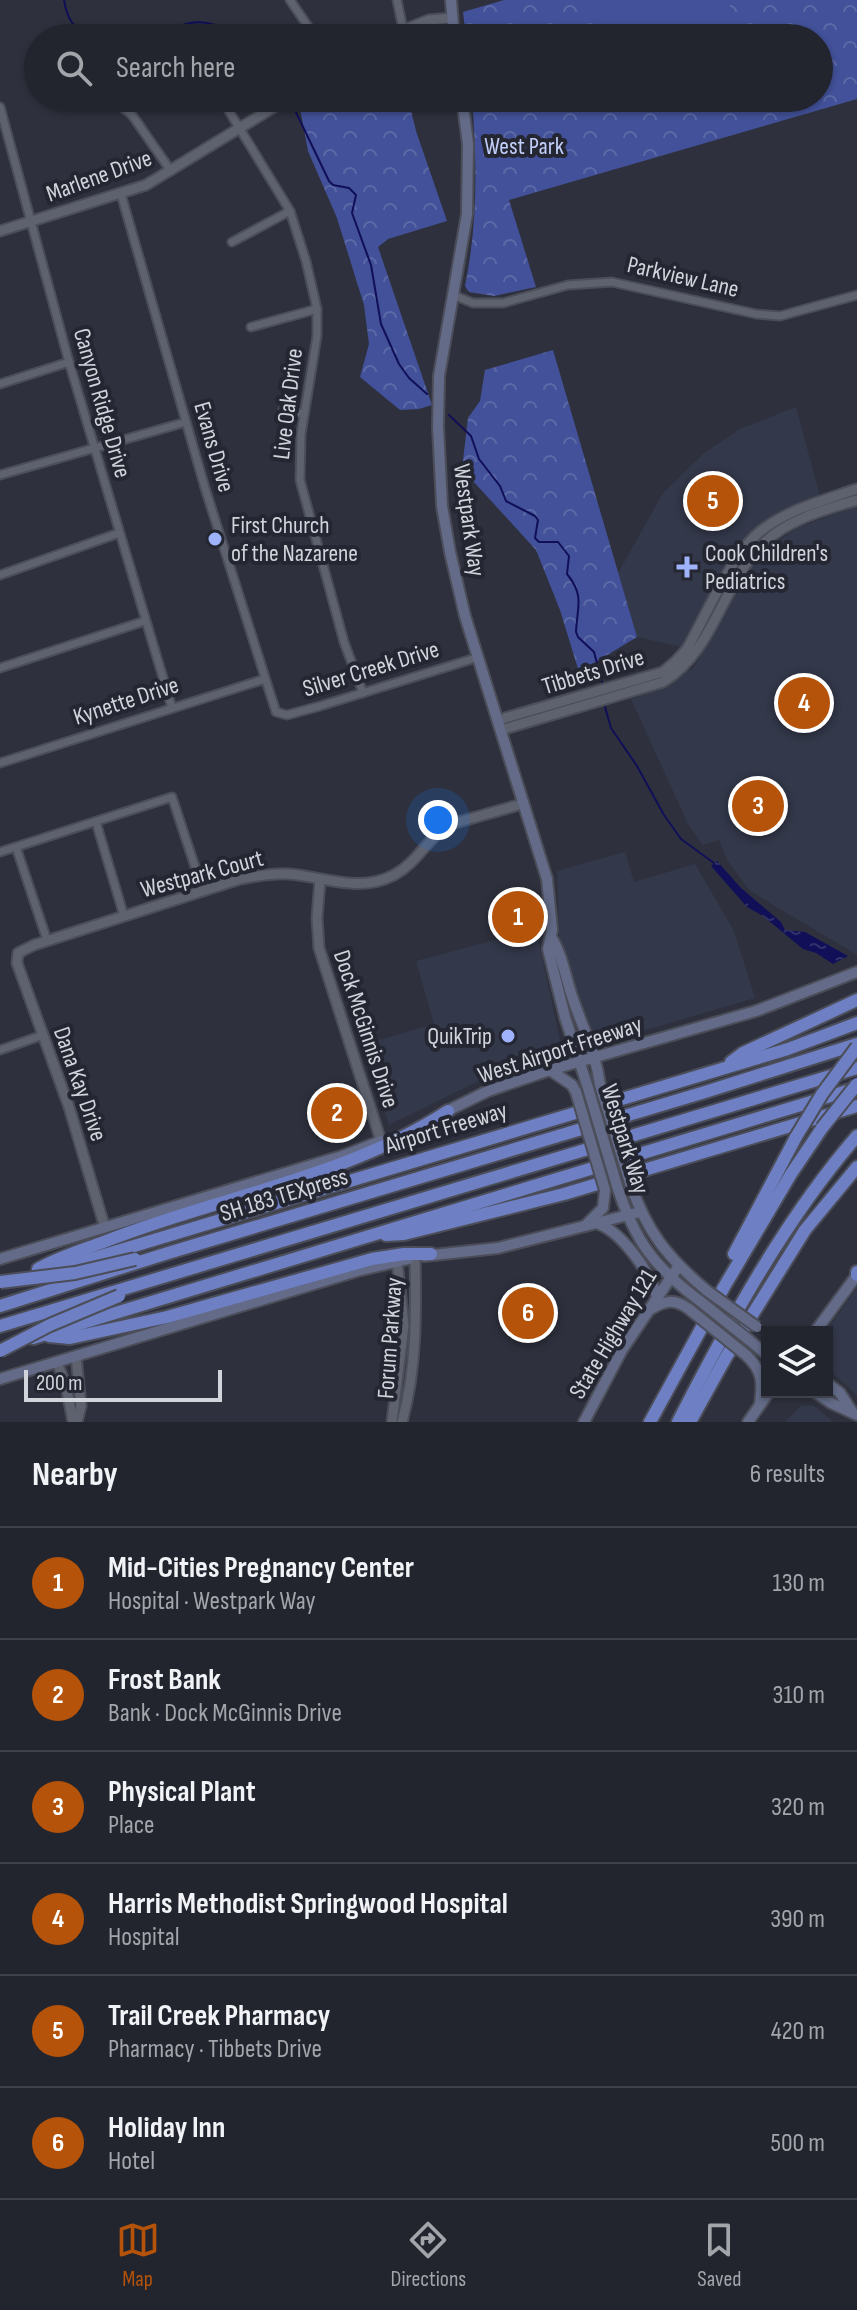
<!DOCTYPE html>
<html lang="en">
<head>
<meta charset="utf-8">
<style>
	:root { --surface:#22252e; --page:#2e313a; --text:#f1f3f6; --muted:#a2a5aa; --line:#3f424a; --accent:#b45309 }
	body { margin:0; font-family:"Sofia Sans Condensed",sans-serif; background:var(--page); color:var(--text) }
	.controls { position:absolute; right:24px; bottom:24px; display:grid; overflow:hidden; border-radius:0px; box-shadow:0 2px 6px #0004 }
	.controls button { width:72px; height:72px; display:grid; place-items:center; padding:0; border:0; border-bottom:2px solid var(--line); background:var(--surface); color:var(--text); font:40px sans-serif }
	.scale { position:absolute; left:24px; bottom:20px; width:198px; box-sizing:border-box; padding-left:8px; border:4px solid #d2d4dc; border-top:0; font-size:22px; line-height:28px; white-space:nowrap; color:#d2d4dc; -webkit-text-stroke:6px #242732; paint-order:stroke }
	.you { position:absolute; left:438px; top:820px; width:28px; height:28px; margin:-20px; border:6px solid #fff; border-radius:50%; background:#1a73e8; box-shadow:0 0 0 12px #1a73e833 }
	.badge { display:grid; place-items:center; width:52px; height:52px; border-radius:50%; background:var(--accent); color:#fff; font-size:26px; font-weight:700 }
	.pin { position:absolute; translate:-50% -50%; border:4px solid #fff; box-shadow:0 2px 8px #0006 }
	.list { margin:0; padding:0; list-style:none }
	h2 { display:flex; justify-content:space-between; align-items:center; height:104px; margin:0; padding:0 32px; font-size:34px }
	h2 small { font-size:26px; font-weight:400; color:var(--muted) }
	.list li { display:grid; grid-template-columns:52px 1fr auto; gap:24px; align-items:center; box-sizing:border-box; height:112px; padding:0 32px; border-top:2px solid var(--line) }
	.list b { display:block; font-size:30px; white-space:nowrap }
	.list p { margin:0; font-size:26px; white-space:nowrap; color:var(--muted) }
	.list em { font-size:26px; font-style:normal; color:var(--muted) }
	.icon { flex:none; width:44px; height:44px; fill:none; stroke:currentColor; stroke-width:2; stroke-linecap:round; stroke-linejoin:round }
	.map { position:relative; flex:none; width:857px; height:1422px; overflow:hidden }
	.search { position:absolute; background:var(--surface); box-shadow:0 2px 6px #0004; left:24px; right:24px; top:24px; height:88px; display:flex; align-items:center; gap:20px; box-sizing:border-box; padding:0 28px; border-radius:44px; color:var(--muted); font-size:30px }
	.sheet { height:776px; background:var(--surface) }
	nav { display:flex; justify-content:space-around; align-items:center; box-sizing:border-box; height:112px; border-top:2px solid var(--line); background:var(--surface); font-size:22px; color:var(--muted) }
	nav a { display:grid; justify-items:center; gap:4px }
	nav .on { color:var(--accent) }
	.map>svg:first-child { display:block }
	.built { fill:#33384a }
	.forest { fill:url(#forest-crowns) }
	.pitch { fill:#425199 }
	.water { fill:url(#water-ripples) }
	.lines { fill:none; stroke-linecap:round; stroke-linejoin:round }
	.stream { stroke:#100f57; stroke-width:2 }
	.minor-casing { stroke:#4b4d58; stroke-width:11 }
	.tertiary-casing { stroke:#4b4d58; stroke-width:13 }
	.secondary-casing { stroke:#4b4d58; stroke-width:14 }
	.motorway-casing { stroke:#4b4d58; stroke-width:16 }
	.minor { stroke:#5e626f; stroke-width:7 }
	.tertiary { stroke:#5e626f; stroke-width:9 }
	.secondary { stroke:#636b88; stroke-width:10 }
	.motorway { stroke:#6e7fc3; stroke-width:12 }
	.secondary-bridge-casing { stroke:#4b4d58; stroke-width:14; stroke-linecap:butt }
	.motorway-bridge-casing { stroke:#4b4d58; stroke-width:16; stroke-linecap:butt }
	.secondary-bridge { stroke:#636b88; stroke-width:10 }
	.motorway-bridge { stroke:#6e7fc3; stroke-width:12 }
	.poi-dot { fill:#9fb3fd; stroke:#242732; stroke-width:3 }
	.labels { text-anchor:middle; dominant-baseline:central; stroke-width:8; stroke-linejoin:round; paint-order:stroke }
	.park-label { font-size:24px; fill:#c2cffa; stroke:#242732 }
	.street-label { font-size:24px; fill:#d2d4dc; stroke:#242732 }
	.poi-label { font-size:24px; fill:#d2d4dc; stroke:#242732; text-anchor:start }
</style>
</head>
<body>
<div class="map">
<svg width="857" height="1422" viewBox="0 0 857 1422">
	<defs>
		<pattern id="forest-crowns" width="20" height="18" patternUnits="userSpaceOnUse" patternTransform="scale(2)"><rect width="20" height="18" fill="#425199"/><path d="M2 6a3 3 0 1 1 6 0M12 15a3 3 0 1 1 6 0" fill="none" stroke="#5c69a7"/></pattern>
		<pattern id="water-ripples" width="26" height="14" patternUnits="userSpaceOnUse" patternTransform="scale(2)"><rect width="26" height="14" fill="#100f57"/><path d="M2 4q2-2 4 0t4 0M15 11q2-2 4 0t4 0" fill="none" stroke="#32316f"/></pattern>
	</defs>
	<rect width="100%" height="100%" fill="#2e313d"/>
	<g class="built">
		<polygon points="796,407 820,496 776,513 752,533 712,591 681,647 637,637 618,573 663,493 704,453 740,429"/>
		<polygon points="857,506 857,955 750,891 727,860 719,840 703,845 688,824 631,699 666,686 694,667 745,575 765,550 797,528"/>
		<polygon points="625,852 634,882 695,864 734,931 755,998 608,1041 590,1028 570,974 559,936 557,871"/>
		<polygon points="536,929 561,1045 557,1056 479,1081 389,1125 362,1045 434,1024 416,961"/>
		<polygon points="857,1288 857,1395 827,1368 827,1332 825,1332"/>
		<polygon points="802,1405 814,1406 834,1422 785,1422"/>
	</g>
	<g class="forest">
		<path d="M504,0H857V99L509,200L536,287L494,296L469,292L465,286C478,223 477,162 472,98H819V38H466L463,12Z"/>
		<polygon points="313,98 408,98 416,131 447,221 388,239 378,247 432,405 419,409 400,410 360,377 369,344 364,305 337,218 308,151 300,108"/>
		<polygon points="553,350 637,637 579,672 560,610 536,550 462,469 468,418 480,401 485,370"/>
	</g>
	<polygon class="pitch" points="586,0 728,0 734,20 673,38 598,38"/>
	<polygon class="water" points="717,861 741,888 781,922 785,930 805,932 848,956 833,964 816,953 803,949 763,916 747,907 711,866"/>
	<g class="lines">
		<g class="stream">
			<path d="M64,0C67,19 74,30 92,38"/>
			<path d="M160,38C188,15 212,19 241,38"/>
			<polyline points="292,104 329,181 333,185 349,188 356,195 352,213 371,265 381,324 399,364 409,378 427,394"/>
			<path d="M449,415L471,436L479,459L500,486L506,501L535,516L538,520L535,538L539,542H558L569,556L567,574C585,596 577,607 576,632L578,637L594,652L602,682"/>
			<polyline points="605,707 611,728 637,766 664,815 681,839 714,863"/>
		</g>
		<g class="minor-casing">
			<g id="minor">
				<polyline points="290,0 316,38"/>
				<polyline points="397,0 403,29"/>
				<polyline points="111,98 132,115 171,171"/>
				<polyline points="221,98 290,211 306,261 317,309 317,336 301,434 300,480 344,642 363,693"/>
				<polyline points="0,107 69,362 172,708"/>
				<polyline points="121,194 205,488 276,712 287,715 320,706 479,657"/>
				<polyline points="232,242 290,211"/>
				<polyline points="453,295 473,303 503,303 568,285 612,282 756,314 780,316 857,295"/>
				<polyline points="251,327 317,309"/>
				<polyline points="0,384 69,362"/>
				<polyline points="283,410 304,414"/>
				<polyline points="0,475 186,422"/>
				<polyline points="0,575 119,533"/>
				<polyline points="0,668 145,621"/>
				<polyline points="0,763 265,679"/>
				<polyline points="96,822 124,916"/>
				<polyline points="16,847 47,940"/>
				<polyline points="0,852 172,797 203,891"/>
				<polyline points="0,1050 43,1035"/>
			</g>
		</g>
		<g class="tertiary-casing">
			<g id="tertiary">
				<polyline points="383,38 429,20 452,18"/>
				<polyline points="0,231 146,185 289,98"/>
				<path d="M498,720L663,672L676,661L687,649C705,617 729,561 755,536C782,511 822,501 857,489"/>
				<path d="M501,730L663,682C715,650 721,585 763,544C786,520 826,509 857,500"/>
				<polyline points="320,880 317,918 319,948 381,1141"/>
				<path d="M105,1228L69,1107L17,963L18,953L34,945L240,879C256,876 273,873 289,874C325,877 360,893 394,875C417,863 427,839 448,825L522,804"/>
				<polyline points="76,1356 81,1406 77,1422"/>
				<polyline points="57,1362 66,1386 73,1422"/>
				<polyline points="392,1422 404,1325 397,1261"/>
				<path d="M402,1422C417,1368 416,1313 415,1257"/>
			</g>
		</g>
		<g class="secondary-casing">
			<g id="secondary">
				<polyline points="451,0 454,38"/>
				<polyline points="462,98 468,144 467,214 439,376 438,427 442,506 450,552 465,616 547,879 552,930 548,949 565,1017 588,1088"/>
				<path d="M551,937C563,955 566,981 574,1002C584,1031 596,1053 600,1085"/>
				<polyline points="550,1070 572,1085 576,1092"/>
				<polyline points="443,1113 488,1091 550,1070 756,1011 857,972"/>
				<path d="M630,1183C647,1232 667,1257 706,1290"/>
				<path d="M617,1186C635,1241 654,1267 700,1301"/>
				<path d="M599,1224C622,1233 651,1273 657,1297"/>
				<polyline points="585,1226 603,1208 605,1190"/>
				<polyline points="424,1256 498,1248 640,1212"/>
				<polyline points="0,1259 342,1156 381,1141"/>
				<path d="M651,1309C666,1300 675,1299 689,1309"/>
				<polyline points="815,1332 857,1275"/>
				<polyline points="749,1340 767,1355"/>
				<path d="M746,1355C763,1371 763,1382 760,1404"/>
				<polyline points="0,1379 357,1271 408,1259"/>
				<polyline points="827,1383 840,1393 851,1410"/>
				<polyline points="815,1392 831,1403 857,1415"/>
				<polyline points="584,1422 622,1350 678,1267"/>
				<polyline points="748,1422 769,1392"/>
			</g>
		</g>
		<g class="motorway-casing">
			<g id="motorway">
				<polyline points="731,1062 743,1053 857,1000"/>
				<polyline points="386,1235 404,1234 564,1194 857,1106"/>
				<polyline points="734,1254 796,1137"/>
				<path d="M38,1269C59,1257 83,1250 106,1241C220,1196 343,1179 448,1111"/>
				<polyline points="41,1274 788,1049 857,1023"/>
				<polyline points="857,1275 857,1272"/>
				<polyline points="0,1306 168,1253 705,1092 857,1044"/>
				<polyline points="0,1326 857,1068"/>
				<polyline points="49,1336 70,1338 167,1317 372,1259 404,1254 431,1254"/>
				<polyline points="33,1338 857,1088"/>
				<polyline points="650,1422 724,1287 791,1174 822,1128"/>
				<path d="M678,1422C728,1324 785,1219 857,1136"/>
				<polyline points="690,1422 726,1357 805,1230 857,1167"/>
			</g>
		</g>
		<use href="#minor" class="minor"/>
		<use href="#tertiary" class="tertiary"/>
		<use href="#secondary" class="secondary"/>
		<use href="#motorway" class="motorway"/>
		<g class="secondary-bridge-casing">
			<g id="secondary-bridge">
				<polyline points="600,1085 630,1183"/>
				<polyline points="588,1088 617,1186"/>
				<polyline points="576,1092 605,1190"/>
				<polyline points="706,1290 757,1327"/>
				<polyline points="700,1301 749,1340"/>
				<polyline points="689,1309 746,1355"/>
			</g>
		</g>
		<g class="motorway-bridge-casing">
			<g id="motorway-bridge">
				<polyline points="822,1128 857,1084"/>
				<polyline points="796,1137 822,1094 857,1047"/>
				<polyline points="0,1282 75,1273 135,1259"/>
				<polyline points="0,1351 50,1325 119,1296"/>
			</g>
		</g>
		<use href="#secondary-bridge" class="secondary-bridge"/>
		<use href="#motorway-bridge" class="motorway-bridge"/>
	</g>
	<g class="poi-dot">
		<circle cx="215" cy="539" r="8"/>
		<path d="M683 555h8v8h8v8h-8v8h-8v-8h-8v-8h8z"/>
		<circle cx="508" cy="1036" r="8"/>
	</g>
	<g class="labels">
		<g class="park-label">
			<text x="524" y="146">West Park</text>
		</g>
		<g class="street-label">
			<text transform="translate(99 176) rotate(-20)">Marlene Drive</text>
			<text transform="translate(683 277) rotate(13)">Parkview Lane</text>
			<text transform="translate(102 403) rotate(74)">Canyon Ridge Drive</text>
			<text transform="translate(288 404) rotate(-83)">Live Oak Drive</text>
			<text transform="translate(214 447) rotate(74)">Evans Drive</text>
			<text transform="translate(469 520) rotate(82)">Westpark Way</text>
			<text transform="translate(371 669) rotate(-17)">Silver Creek Drive</text>
			<text transform="translate(593 672) rotate(-17)">Tibbets Drive</text>
			<text transform="translate(126 701) rotate(-18)">Kynette Drive</text>
			<text transform="translate(202 874) rotate(-15)">Westpark Court</text>
			<text transform="translate(366 1029) rotate(72)">Dock McGinnis Drive</text>
			<text transform="translate(560 1050) rotate(-18)">West Airport Freeway</text>
			<text transform="translate(80 1084) rotate(71)">Dana Kay Drive</text>
			<text transform="translate(446 1128) rotate(-17)">Airport Freeway</text>
			<text transform="translate(625 1139) rotate(73)">Westpark Way</text>
			<text transform="translate(284 1195) rotate(-17)">SH 183 TEXpress</text>
			<text transform="translate(613 1334) rotate(-59)">State Highway 121</text>
			<text transform="translate(390 1338) rotate(-86)">Forum Parkway</text>
		</g>
		<g class="poi-label">
			<text x="231" y="525">First Church<tspan x="231" dy="28">of the Nazarene</tspan></text>
			<text x="705" y="553">Cook Children's<tspan x="705" dy="28">Pediatrics</tspan></text>
			<text x="492" y="1036" text-anchor="end">QuikTrip</text>
		</g>
	</g>
</svg>
<div class="controls">
<button><svg class="icon" aria-label="layers" viewBox="0 0 24 24"><path d="M12 4l9 5-9 5-9-5zM3 14l9 5 9-5"/></svg></button>
</div>
<div class="scale">200 m</div>
<div class="you"></div>
<div class="pin badge" style="left:518px;top:917px">1</div>
<div class="pin badge" style="left:337px;top:1113px">2</div>
<div class="pin badge" style="left:758px;top:806px">3</div>
<div class="pin badge" style="left:804px;top:703px">4</div>
<div class="pin badge" style="left:713px;top:501px">5</div>
<div class="pin badge" style="left:528px;top:1313px">6</div>
<div class="search"><svg class="icon" aria-label="search" viewBox="0 0 24 24"><circle cx="10" cy="10" r="6"/><path d="M15 15l6 6"/></svg>Search here</div>
</div>
<section class="sheet">
<h2>Nearby<small>6 results</small></h2>
<ul class="list">
<li><span class="badge">1</span><div><b>Mid-Cities Pregnancy Center</b><p>Hospital · Westpark Way</p></div><em>130 m</em></li>
<li><span class="badge">2</span><div><b>Frost Bank</b><p>Bank · Dock McGinnis Drive</p></div><em>310 m</em></li>
<li><span class="badge">3</span><div><b>Physical Plant</b><p>Place</p></div><em>320 m</em></li>
<li><span class="badge">4</span><div><b>Harris Methodist Springwood Hospital</b><p>Hospital</p></div><em>390 m</em></li>
<li><span class="badge">5</span><div><b>Trail Creek Pharmacy</b><p>Pharmacy · Tibbets Drive</p></div><em>420 m</em></li>
<li><span class="badge">6</span><div><b>Holiday Inn</b><p>Hotel</p></div><em>500 m</em></li>
</ul>
</section>
<nav>
<a class="on"><svg class="icon" aria-label="map" viewBox="0 0 24 24"><path d="M3 6l6-2 6 2 6-2v14l-6 2-6-2-6 2zM9 4v14M15 6v14"/></svg>Map</a>
<a><svg class="icon" aria-label="directions" viewBox="0 0 24 24"><path d="M12 3l9 9-9 9-9-9zM9 14v-3h6M13 9l2 2-2 2"/></svg>Directions</a>
<a><svg class="icon" aria-label="saved" viewBox="0 0 24 24"><path d="M7 4h10v16l-5-4-5 4z"/></svg>Saved</a>
</nav>
</body>
</html>
